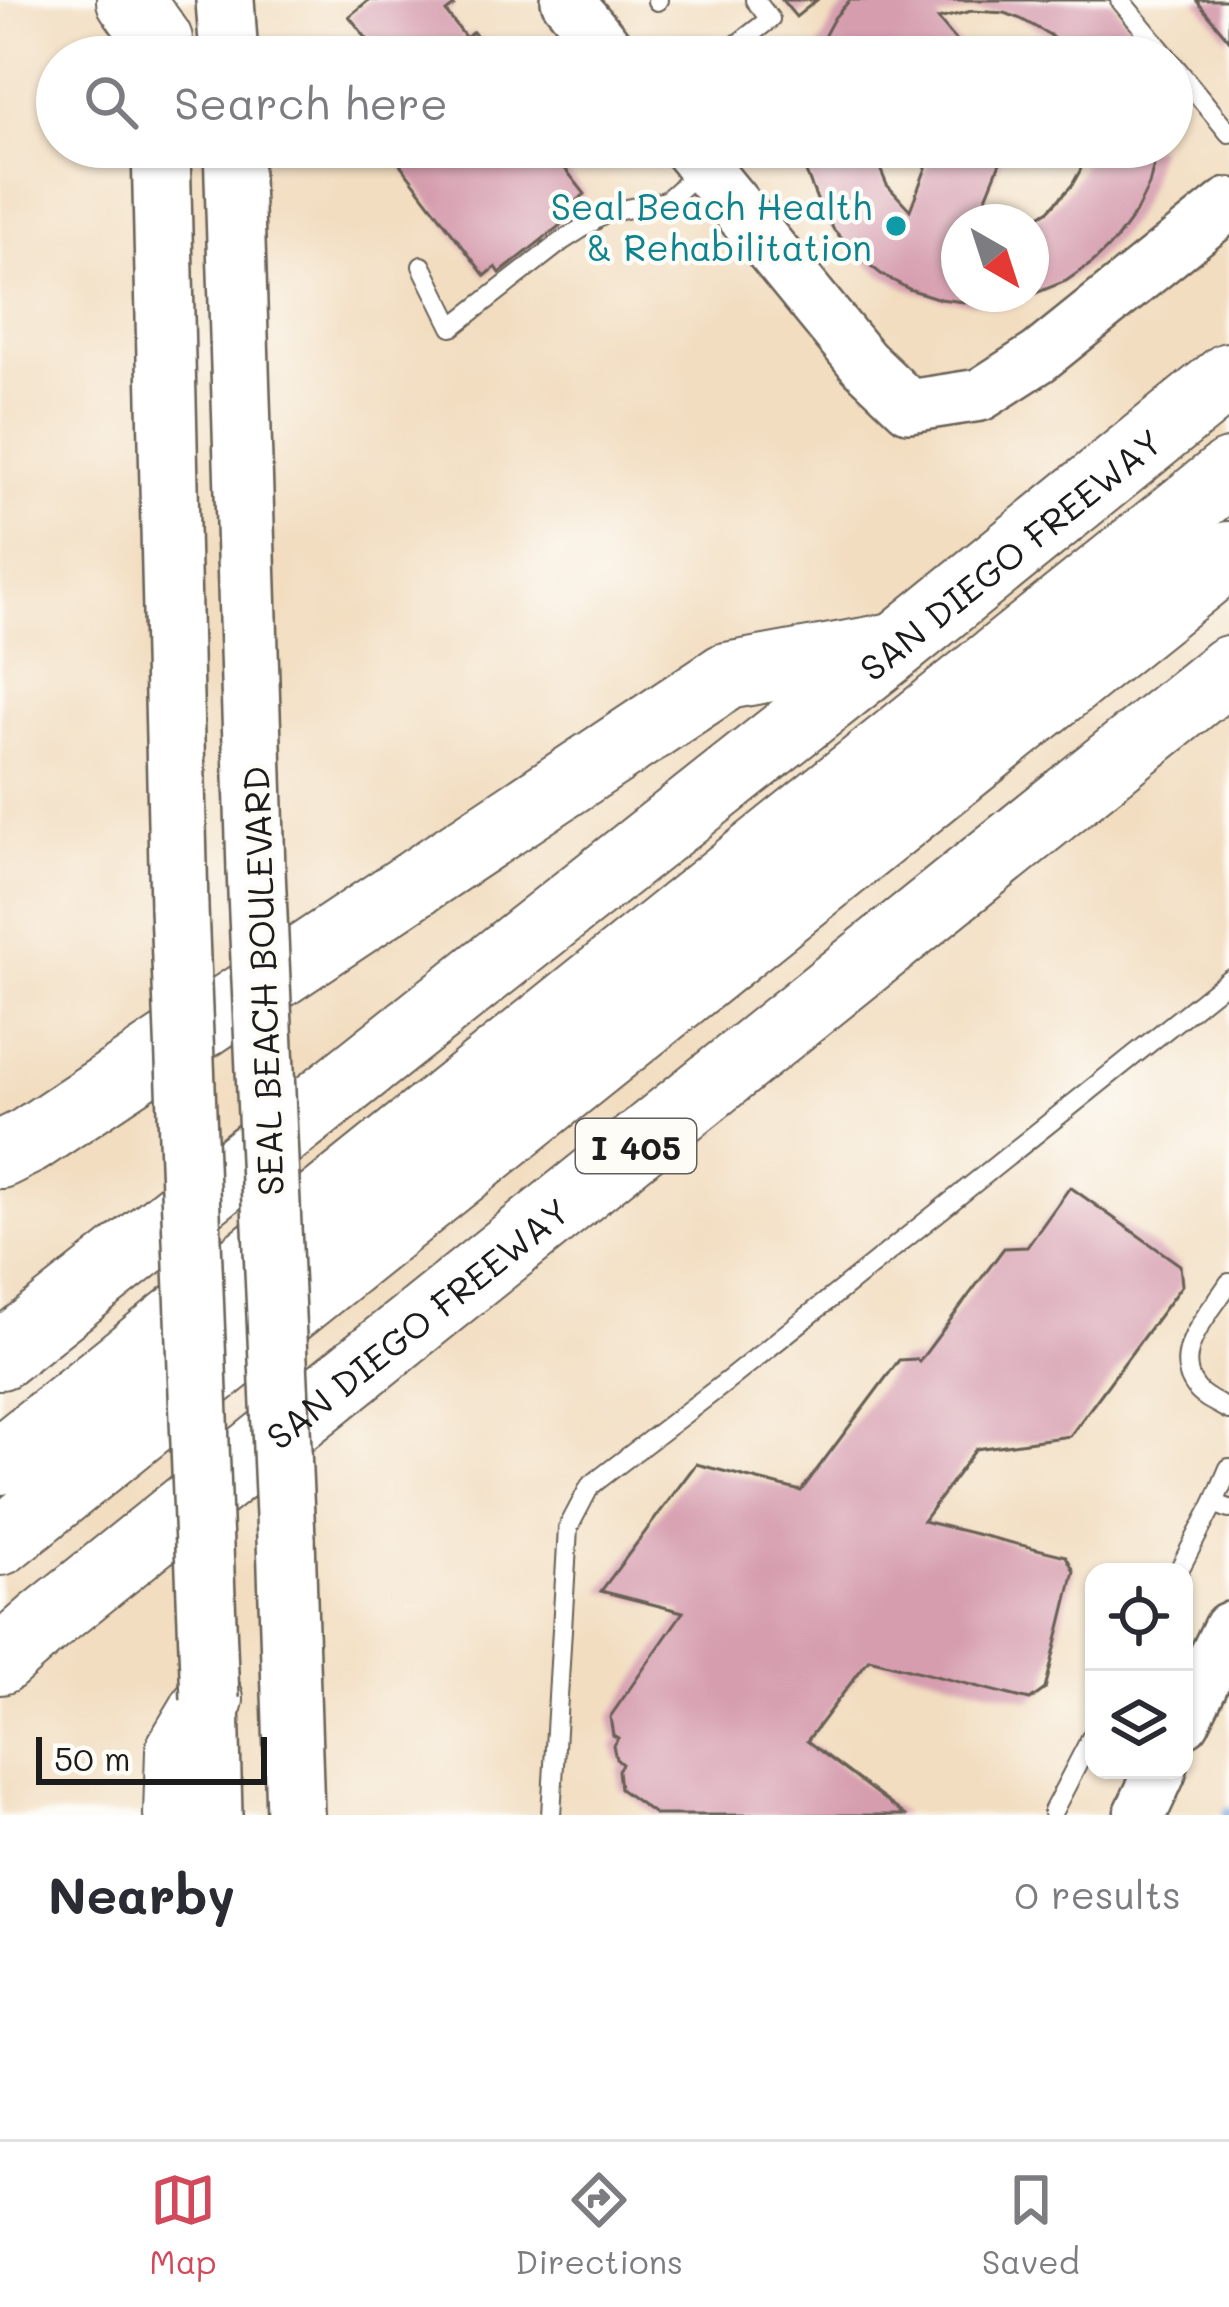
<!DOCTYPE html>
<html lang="en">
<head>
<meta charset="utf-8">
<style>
	:root { --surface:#fff; --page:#f7f7f7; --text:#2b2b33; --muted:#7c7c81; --line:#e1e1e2; --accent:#d1495b }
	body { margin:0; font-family:Mali,sans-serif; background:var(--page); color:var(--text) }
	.controls { position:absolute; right:36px; bottom:36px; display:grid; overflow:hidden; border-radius:24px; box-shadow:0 3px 9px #0004 }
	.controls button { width:108px; height:108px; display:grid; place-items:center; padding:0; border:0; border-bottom:3px solid var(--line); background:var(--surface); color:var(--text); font:60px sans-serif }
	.compass { position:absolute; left:941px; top:204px; width:108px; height:108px; border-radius:50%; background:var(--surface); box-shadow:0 3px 9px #0004; rotate:141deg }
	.scale { position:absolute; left:36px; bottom:30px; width:231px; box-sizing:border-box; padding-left:12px; border:6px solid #1c1c1c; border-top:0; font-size:33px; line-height:42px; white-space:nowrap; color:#1c1c1c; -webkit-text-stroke:9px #fdfcf7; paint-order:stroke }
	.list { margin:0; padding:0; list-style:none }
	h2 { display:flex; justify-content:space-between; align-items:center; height:156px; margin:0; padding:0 48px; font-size:51px }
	h2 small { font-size:39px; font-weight:400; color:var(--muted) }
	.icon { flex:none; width:66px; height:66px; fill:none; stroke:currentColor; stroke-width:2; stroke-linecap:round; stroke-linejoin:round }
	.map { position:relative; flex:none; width:1229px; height:1815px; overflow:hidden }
	.search { position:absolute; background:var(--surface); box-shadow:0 3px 9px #0004; left:36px; right:36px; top:36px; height:132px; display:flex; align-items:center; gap:30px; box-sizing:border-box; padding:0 42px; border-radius:66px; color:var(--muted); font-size:45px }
	.sheet { height:324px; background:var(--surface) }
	nav { display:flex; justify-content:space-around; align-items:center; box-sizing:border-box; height:168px; border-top:3px solid var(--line); background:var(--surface); font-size:33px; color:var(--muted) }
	nav a { display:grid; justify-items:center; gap:6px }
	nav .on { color:var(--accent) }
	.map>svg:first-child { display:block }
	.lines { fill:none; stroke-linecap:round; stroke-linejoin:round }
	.stream { stroke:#7dace7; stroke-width:9 }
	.building { fill:#d69daf }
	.lane-casing { stroke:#676055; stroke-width:22 }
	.secondary-casing { stroke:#676055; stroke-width:56 }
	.primary-casing { stroke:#676055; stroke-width:62 }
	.highway-casing { stroke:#676055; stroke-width:70 }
	.lane { stroke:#fff; stroke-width:18 }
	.secondary { stroke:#fff; stroke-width:51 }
	.primary { stroke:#fff; stroke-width:57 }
	.highway { stroke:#fff; stroke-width:66 }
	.primary-bridge-casing { stroke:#676055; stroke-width:62; stroke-linecap:butt }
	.primary-bridge { stroke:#fff; stroke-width:57 }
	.culture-dot { fill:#0f9aa8; stroke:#fdfcf7; stroke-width:4.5 }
	.labels { text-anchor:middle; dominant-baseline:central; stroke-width:9; stroke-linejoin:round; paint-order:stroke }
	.shield { fill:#fdfcf7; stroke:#605f5e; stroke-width:3 }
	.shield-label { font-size:33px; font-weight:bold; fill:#1c1c1c }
	.culture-label { font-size:36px; fill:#0d838f; stroke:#fdfcf7; text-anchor:end }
	.street-label { font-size:36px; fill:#1c1c1c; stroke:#fdfcf7 }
</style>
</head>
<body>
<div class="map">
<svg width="1229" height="1815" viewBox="0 0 1229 1815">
	<rect width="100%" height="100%" fill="#fdfcf7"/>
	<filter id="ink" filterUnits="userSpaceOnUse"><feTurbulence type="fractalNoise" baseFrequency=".00833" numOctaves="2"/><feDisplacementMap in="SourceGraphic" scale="24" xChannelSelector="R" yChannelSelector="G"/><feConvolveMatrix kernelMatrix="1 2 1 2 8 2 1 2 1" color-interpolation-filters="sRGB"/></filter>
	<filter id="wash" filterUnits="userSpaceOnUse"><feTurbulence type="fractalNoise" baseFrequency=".004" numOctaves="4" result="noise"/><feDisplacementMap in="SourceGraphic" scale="48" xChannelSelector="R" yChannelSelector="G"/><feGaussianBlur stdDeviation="2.7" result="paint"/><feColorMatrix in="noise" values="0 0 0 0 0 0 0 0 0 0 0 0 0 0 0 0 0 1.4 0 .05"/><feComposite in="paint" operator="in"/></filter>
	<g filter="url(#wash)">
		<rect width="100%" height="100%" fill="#f2ddc0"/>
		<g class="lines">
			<polyline class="stream" points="1227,1815 1229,1811"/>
		</g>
		<g id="blocks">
			<g class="building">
				<polygon points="369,0 449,0 454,6 446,12 466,38 473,32 493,57 381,57 349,16"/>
				<polygon points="782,0 817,0 796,17"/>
				<polygon points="850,0 1111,0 1134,30 1147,57 1070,57 1050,35 1021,19 1005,13 972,11 938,19 970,57 813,57 834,18"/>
				<polygon points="1196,0 1229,0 1229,40"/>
				<polygon points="387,147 548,147 585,194 572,205 577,212 500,273 496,267 485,276"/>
				<polygon points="801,147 871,147 887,185 910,210 934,147 1023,147 1023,150 1004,153 976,222 959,222 959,294 1027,296 1005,301 972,303 940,299 909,289 881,274 856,254 834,230 818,202 806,172"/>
				<polygon points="1088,147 1158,147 1149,185 1135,214 1116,240 1092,263 1066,281 1031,295 1031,221 1049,210 1072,185 1080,171"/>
				<polygon points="1070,1187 1180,1265 1182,1285 1070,1436 976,1449 923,1521 1066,1556 1074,1571 1045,1689 1030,1700 869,1659 807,1741 905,1815 656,1815 620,1789 618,1770 622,1764 616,1759 613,1745 618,1738 613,1735 610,1717 683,1612 601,1591 696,1464 801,1491 899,1360 916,1359 919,1362 1004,1248 1027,1247"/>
			</g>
		</g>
	</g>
	<g filter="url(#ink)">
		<use href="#blocks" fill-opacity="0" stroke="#676055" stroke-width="3"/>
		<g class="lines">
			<g class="lane-casing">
				<g id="lane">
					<polyline points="1120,0 1167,57"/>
					<polyline points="657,1 658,0"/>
					<polyline points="721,57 770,19 755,0"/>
					<polyline points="1172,63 1229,133"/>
					<polyline points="422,266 452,327 562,241 606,213 666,201 701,170"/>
					<path d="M1229,1283C1211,1312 1169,1353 1196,1388C1203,1398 1219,1404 1229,1410"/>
					<polyline points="1229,1468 1214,1503 1229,1509"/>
					<polyline points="1178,1572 1214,1503"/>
					<polyline points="1053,1811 1094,1732"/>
					<polyline points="551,1815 568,1528 590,1486 726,1382 1229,979"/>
				</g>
			</g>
			<g class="secondary-casing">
				<g id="secondary">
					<polyline points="567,0 614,57"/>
					<polyline points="687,147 863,362 909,406 980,395 1039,357 1229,204"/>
					<polyline points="1184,1721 1229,1628"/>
					<polyline points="1140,1815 1161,1770"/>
				</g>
			</g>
			<g class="primary-casing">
				<g id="primary">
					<polyline points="225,0 229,57"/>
					<polyline points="161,147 179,908"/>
					<polyline points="233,147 256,870"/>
					<polyline points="286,1538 295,1815"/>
					<polyline points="210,1699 213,1815"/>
				</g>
			</g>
			<g class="highway-casing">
				<g id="highway">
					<polyline points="130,0 159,40"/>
					<polyline points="0,1155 28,1141 727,676 888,647"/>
					<path id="s1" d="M0,1356L897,645L1229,376"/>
					<polyline points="0,1461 1229,473"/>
					<polyline points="0,1542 1229,555"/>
					<path id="s2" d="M0,1661L43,1623L1229,669"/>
					<polyline points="177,1815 179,1751 210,1699"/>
				</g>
			</g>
			<use href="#lane" class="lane"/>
			<use href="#secondary" class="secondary"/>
			<use href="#primary" class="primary"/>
			<use href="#highway" class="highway"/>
			<g class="primary-bridge-casing">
				<g id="primary-bridge">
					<polyline points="256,870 286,1538"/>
					<polyline points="179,908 210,1699"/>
				</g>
			</g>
			<use href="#primary-bridge" class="primary-bridge"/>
		</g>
	</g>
	<circle class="culture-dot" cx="896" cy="226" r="12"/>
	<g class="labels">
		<rect class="shield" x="576" y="1119" width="120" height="54" rx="9"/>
		<g class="shield-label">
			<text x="636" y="1146">I 405</text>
		</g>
		<g class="culture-label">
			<text x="872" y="205">Seal Beach Health<tspan x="872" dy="41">&amp; Rehabilitation</tspan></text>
		</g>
		<g class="street-label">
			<text stroke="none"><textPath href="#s1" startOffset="1290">SAN DIEGO FREEWAY</textPath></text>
			<text transform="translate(262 981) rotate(-92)">SEAL BEACH BOULEVARD</text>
			<text stroke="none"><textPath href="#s2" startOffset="537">SAN DIEGO FREEWAY</textPath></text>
		</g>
	</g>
</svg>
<div class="controls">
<button><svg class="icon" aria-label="locate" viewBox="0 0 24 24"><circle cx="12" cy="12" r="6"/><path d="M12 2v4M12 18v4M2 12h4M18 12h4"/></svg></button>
<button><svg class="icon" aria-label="layers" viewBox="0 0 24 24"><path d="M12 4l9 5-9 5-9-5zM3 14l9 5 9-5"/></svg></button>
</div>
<svg class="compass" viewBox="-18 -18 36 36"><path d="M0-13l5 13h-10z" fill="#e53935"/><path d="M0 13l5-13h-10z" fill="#7c7c81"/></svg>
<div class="scale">50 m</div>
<div class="search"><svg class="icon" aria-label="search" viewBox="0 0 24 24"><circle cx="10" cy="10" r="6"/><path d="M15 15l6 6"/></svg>Search here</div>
</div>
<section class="sheet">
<h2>Nearby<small>0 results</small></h2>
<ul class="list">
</ul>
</section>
<nav>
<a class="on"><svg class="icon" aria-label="map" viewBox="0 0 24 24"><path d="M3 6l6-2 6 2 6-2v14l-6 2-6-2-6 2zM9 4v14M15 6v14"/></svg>Map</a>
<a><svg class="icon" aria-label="directions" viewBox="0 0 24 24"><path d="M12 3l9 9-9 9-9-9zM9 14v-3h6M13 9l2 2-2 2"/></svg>Directions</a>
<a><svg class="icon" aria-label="saved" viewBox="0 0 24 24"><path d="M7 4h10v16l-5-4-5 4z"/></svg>Saved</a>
</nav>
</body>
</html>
